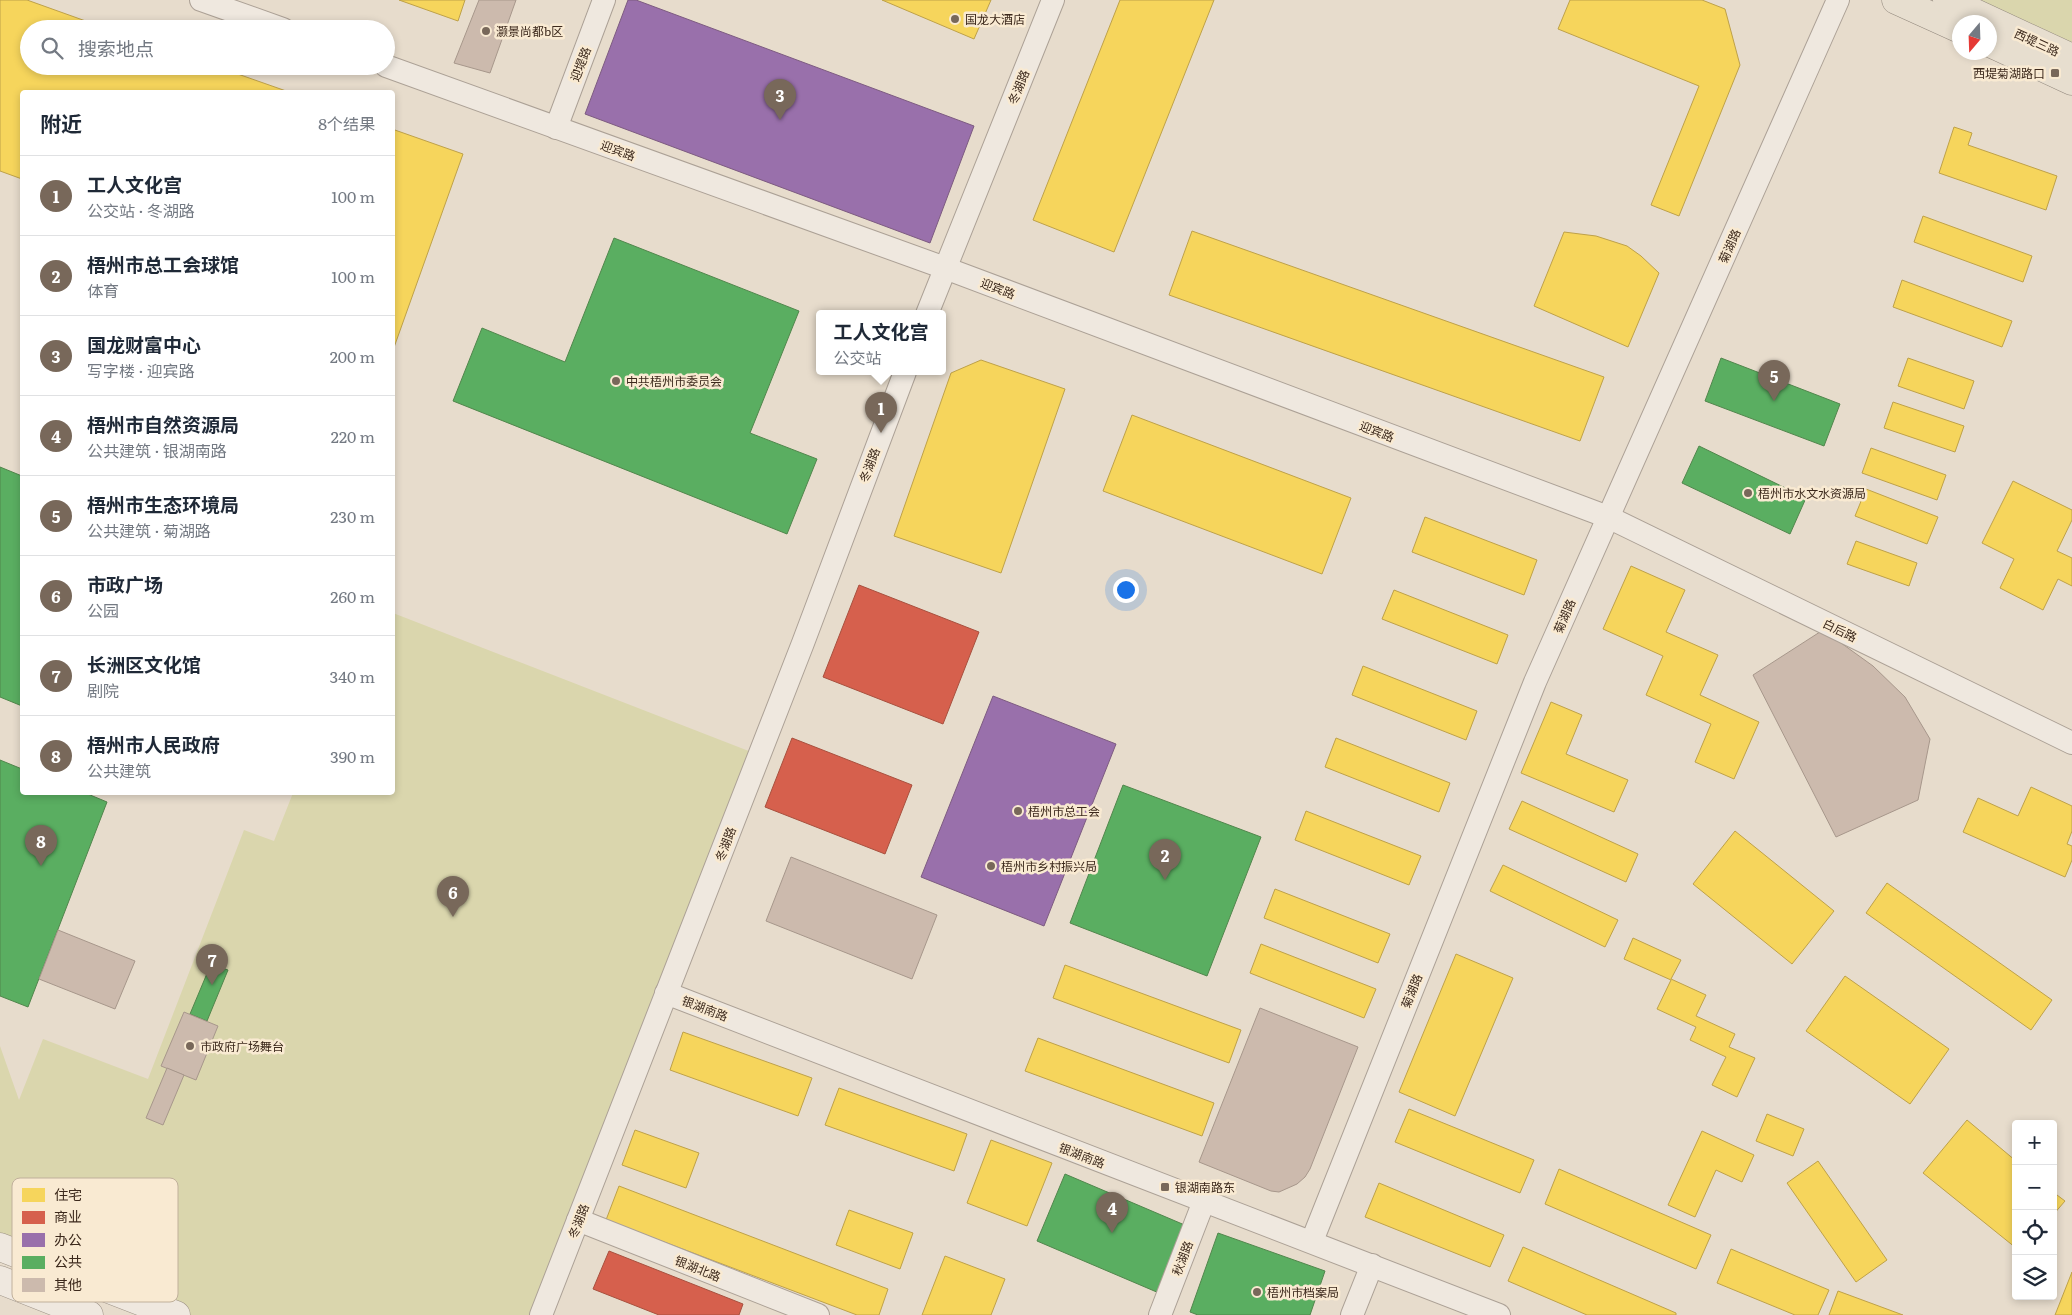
<!DOCTYPE html>
<html lang="zh">
<head>
<meta charset="utf-8">
<style>
	:root { --surface:#fff; --page:#f2f2f3; --text:#1f2937; --muted:#747a83; --line:#e0e1e3; --accent:#78685a }
	body { margin:0; font-family:Literata,"Noto Sans SC",serif; background:var(--page); color:var(--text) }
	.controls { position:absolute; right:15px; bottom:15px; display:grid; overflow:hidden; border-radius:5px; box-shadow:0 2px 8px #0003 }
	.controls button { width:45px; height:45px; display:grid; place-items:center; padding:0; border:0; border-bottom:1px solid var(--line); background:var(--surface); color:var(--text); font:25px sans-serif }
	.compass { position:absolute; left:1952px; top:15px; width:45px; height:45px; border-radius:50%; background:var(--surface); box-shadow:0 2px 8px #0003; rotate:199deg }
	.you { position:absolute; left:1125px; top:589px; width:18px; height:18px; margin:-12px; border:4px solid #fff; border-radius:50%; background:#1a73e8; box-shadow:0 0 0 8px #1a73e833 }
	.badge { display:grid; place-items:center; width:32px; height:32px; border-radius:50%; background:var(--accent); color:#fff; font-size:16px; font-weight:700 }
	.pin { position:absolute; translate:-50% -41px; filter:drop-shadow(0 1px 2px #0008) }
	.pin::after { content:''; position:absolute; top:26px; width:18px; height:15px; background:inherit; clip-path:polygon(0 0,100% 0,50% 100%) }
	.popup { position:absolute; left:816px; top:310px; width:130px; height:65px; box-sizing:border-box; display:grid; place-content:center; border-radius:5px; background:var(--surface); filter:drop-shadow(0 1px 4px #0005); font-size:16px; white-space:nowrap; color:var(--muted) }
	.popup b { font-size:19px; color:var(--text) }
	.popup::after { content:''; position:absolute; left:50%; top:100%; margin-left:-10px; border:10px solid transparent; border-top-color:var(--surface) }
	.list { margin:0; padding:0; list-style:none }
	h2 { display:flex; justify-content:space-between; align-items:center; height:65px; margin:0; padding:0 20px; font-size:21px }
	h2 small { font-size:16px; font-weight:400; color:var(--muted) }
	.list li { display:grid; grid-template-columns:32px 1fr auto; gap:15px; align-items:center; box-sizing:border-box; height:80px; padding:0 20px; border-top:1px solid var(--line) }
	.list b { display:block; font-size:19px; white-space:nowrap }
	.list p { margin:0; font-size:16px; white-space:nowrap; color:var(--muted) }
	.list em { font-size:16px; font-style:normal; color:var(--muted) }
	.icon { flex:none; width:28px; height:28px; fill:none; stroke:currentColor; stroke-width:2; stroke-linecap:round; stroke-linejoin:round }
	.map { position:relative; flex:none; width:2072px; height:1315px; overflow:hidden }
	.search { position:absolute; background:var(--surface); box-shadow:0 2px 8px #0003; left:20px; top:20px; width:375px; height:55px; display:flex; align-items:center; gap:12px; box-sizing:border-box; padding:0 18px; border-radius:28px; color:var(--muted); font-size:19px }
	.panel { position:absolute; background:var(--surface); box-shadow:0 2px 8px #0003; left:20px; top:90px; width:375px; height:705px; border-radius:5px }
	.map>svg:first-child { display:block }
	.green { fill:#dad6ad }
	.homes { fill:#f6d55c; stroke:#bea149 }
	.shops { fill:#d6604d; stroke:#a8503e }
	.offices { fill:#9970ab; stroke:#7d5b80 }
	.public { fill:#5aae61; stroke:#51864c }
	.building { fill:#ccbaad; stroke:#a7978b }
	.lines { fill:none; stroke-linecap:round; stroke-linejoin:round }
	.street-casing { stroke:#aca196; stroke-width:24 }
	.secondary-casing { stroke:#9c9185; stroke-width:29 }
	.primary-casing { stroke:#91877c; stroke-width:29 }
	.street { stroke:#efe8df; stroke-width:22 }
	.secondary { stroke:#efe8df; stroke-width:28 }
	.primary { stroke:#e7decf; stroke-width:28 }
	.poi-dot { fill:#78685a; stroke:#f9ead2; stroke-width:2 }
	.labels { text-anchor:middle; dominant-baseline:central; stroke-width:5; stroke-linejoin:round; paint-order:stroke }
	.poi-label { font-size:12px; fill:#3c291c; stroke:#f9ead2; text-anchor:start }
	.street-label { font-size:12px; fill:#3c291c; stroke:#f9ead2 }
	.key { fill:#f9ead2; stroke:#c0b09b; stroke-width:1 }
	.key-label { font-size:14px; fill:#3c291c }
</style>
</head>
<body>
<div class="map">
<svg width="2072" height="1315" viewBox="0 0 2072 1315">
	<rect width="100%" height="100%" fill="#e7dccc"/>
	<g class="green">
		<polygon points="1947,0 2072,0 2072,58"/>
		<polygon points="393,613 759,755 541,1315 176,1315 0,1247 0,1046 19,1100 43,1039 148,1079 244,830 274,841 293,793 392,792"/>
	</g>
	<g class="homes">
		<polygon points="0,0 27,0 108,29 29,29 29,66 215,66 289,92 22,92 22,179 0,171"/>
		<polygon points="399,0 465,0 458,21"/>
		<polygon points="882,0 991,0 974,39"/>
		<polygon points="1120,0 1214,0 1114,252 1033,220"/>
		<polygon points="1570,0 1702,0 1725,9 1740,65 1679,216 1651,205 1699,86 1558,29"/>
		<polygon points="1954,127 1972,133 1968,145 2057,176 2046,210 1939,173"/>
		<polygon points="392,129 463,154 392,353"/>
		<polygon points="1923,216 2032,256 2023,282 1914,242"/>
		<polygon points="1192,231 1604,377 1580,441 1169,295"/>
		<polygon points="1564,232 1596,236 1627,246 1641,256 1659,273 1628,347 1534,306"/>
		<polygon points="1902,280 2012,321 2002,347 1893,307"/>
		<polygon points="1908,358 1974,381 1964,409 1898,386"/>
		<polygon points="981,360 1065,389 1001,573 894,536 951,373"/>
		<polygon points="1893,402 1964,426 1955,452 1884,428"/>
		<polygon points="1132,415 1351,498 1322,574 1103,491"/>
		<polygon points="1871,448 1946,475 1937,500 1862,473"/>
		<polygon points="2013,481 2072,510 2072,520 2057,551 2072,558 2072,586 2058,579 2043,610 2000,588 2014,559 1982,543"/>
		<polygon points="1866,489 1938,517 1927,544 1855,516"/>
		<polygon points="1425,517 1537,560 1524,595 1412,552"/>
		<polygon points="1856,541 1917,563 1909,586 1847,564"/>
		<polygon points="1631,566 1685,590 1666,632 1718,655 1700,695 1759,722 1734,779 1695,762 1711,724 1646,695 1663,656 1603,629"/>
		<polygon points="1394,590 1508,635 1497,664 1382,619"/>
		<polygon points="1363,666 1477,711 1466,740 1352,695"/>
		<polygon points="1551,702 1582,715 1566,754 1628,780 1614,812 1521,773"/>
		<polygon points="1336,738 1450,783 1439,812 1325,767"/>
		<polygon points="2031,787 2072,806 2072,831 2067,844 2072,846 2072,860 2065,877 1963,832 1978,798 2018,816"/>
		<polygon points="1522,801 1638,854 1626,882 1509,829"/>
		<polygon points="1306,811 1421,856 1409,885 1295,840"/>
		<polygon points="1735,831 1834,911 1792,964 1693,884"/>
		<polygon points="1503,865 1618,920 1605,947 1490,891"/>
		<polygon points="1887,883 2052,1000 2031,1030 1866,913"/>
		<polygon points="1275,889 1390,934 1378,963 1264,918"/>
		<polygon points="1633,938 1681,960 1671,979 1706,995 1696,1016 1735,1034 1729,1047 1755,1058 1737,1097 1712,1085 1726,1057 1690,1040 1696,1027 1657,1009 1671,980 1624,959"/>
		<polygon points="1261,944 1376,989 1364,1018 1250,973"/>
		<polygon points="1456,954 1513,978 1455,1116 1399,1092"/>
		<polygon points="1065,965 1241,1030 1229,1063 1053,998"/>
		<polygon points="1845,976 1949,1049 1910,1104 1806,1031"/>
		<polygon points="683,1032 812,1078 798,1116 670,1070"/>
		<polygon points="1038,1038 1214,1103 1202,1136 1025,1071"/>
		<polygon points="839,1088 967,1134 954,1171 825,1125"/>
		<polygon points="1409,1109 1534,1160 1520,1193 1395,1142"/>
		<polygon points="1767,1114 1804,1129 1793,1156 1756,1141"/>
		<polygon points="1967,1120 2016,1161 2016,1248 1923,1173"/>
		<polygon points="635,1130 699,1153 686,1188 622,1165"/>
		<polygon points="1702,1131 1754,1155 1742,1182 1716,1170 1695,1217 1668,1205"/>
		<polygon points="991,1140 1052,1163 1027,1226 967,1203"/>
		<polygon points="1818,1161 1887,1260 1856,1282 1787,1183"/>
		<polygon points="1559,1169 1711,1235 1696,1269 1545,1204"/>
		<polygon points="1379,1183 1504,1235 1490,1267 1365,1217"/>
		<polygon points="619,1186 888,1289 879,1315 857,1315 606,1220"/>
		<polygon points="2053,1192 2065,1201 2053,1215"/>
		<polygon points="849,1210 913,1233 900,1269 836,1245"/>
		<polygon points="1523,1247 1676,1313 1676,1315 1587,1315 1508,1281"/>
		<polygon points="1731,1249 1829,1290 1818,1315 1795,1315 1717,1283"/>
		<polygon points="945,1256 1005,1279 991,1315 922,1315"/>
		<polygon points="2072,1272 2072,1315 2055,1315"/>
		<polygon points="1838,1291 1903,1315 1829,1315"/>
	</g>
	<g class="shops">
		<polygon points="859,585 979,632 943,724 823,677"/>
		<polygon points="792,738 912,785 885,854 765,807"/>
		<polygon points="609,1251 743,1304 739,1315 659,1315 593,1289"/>
	</g>
	<g class="offices">
		<polygon points="628,0 636,0 974,126 930,243 585,114"/>
		<polygon points="993,696 1116,744 1044,926 921,877"/>
	</g>
	<g class="public">
		<polygon points="614,238 799,311 750,433 817,459 787,534 453,401 482,328 565,362"/>
		<polygon points="1721,358 1840,404 1824,446 1705,401"/>
		<polygon points="1699,446 1806,498 1790,534 1682,483"/>
		<polygon points="0,467 22,476 22,706 0,697"/>
		<polygon points="0,760 22,769 22,792 83,792 107,802 28,1007 0,996"/>
		<polygon points="1123,785 1261,837 1207,976 1070,923"/>
		<polygon points="211,964 228,970 207,1021 190,1014"/>
		<polygon points="1065,1174 1187,1226 1159,1293 1037,1241"/>
		<polygon points="1218,1233 1325,1271 1310,1315 1198,1315 1190,1312"/>
	</g>
	<g class="building">
		<polygon points="479,0 516,0 490,73 454,63"/>
		<polygon points="1823,630 1873,666 1905,697 1930,739 1918,800 1836,837 1753,675"/>
		<polygon points="791,857 937,915 912,979 766,921"/>
		<polygon points="58,930 135,961 115,1009 39,979"/>
		<polygon points="1260,1008 1358,1047 1310,1169 1305,1177 1297,1184 1279,1192 1271,1191 1199,1162"/>
		<polygon points="184,1012 218,1026 196,1080 161,1066"/>
		<polygon points="167,1068 184,1075 163,1125 146,1118"/>
	</g>
	<g class="lines">
		<g class="street-casing">
			<g id="street">
				<polyline points="201,0 283,29"/>
				<polyline points="386,66 945,268 1608,517 2072,743"/>
				<polyline points="556,128 604,0"/>
				<polyline points="927,314 1053,0"/>
				<polyline points="666,993 1499,1315"/>
				<polyline points="578,1220 818,1315"/>
				<polyline points="1312,1241 1535,682 1838,0"/>
				<polyline points="541,1315 803,643 905,372"/>
				<polyline points="1160,1315 1204,1201"/>
				<polyline points="1352,1315 1372,1265"/>
			</g>
		</g>
		<g class="secondary-casing">
			<g id="secondary">
				<polyline points="0,1247 176,1315"/>
				<polyline points="0,1280 89,1315"/>
			</g>
		</g>
		<g class="primary-casing">
			<g id="primary">
				<polyline points="1896,0 1960,29"/>
				<polyline points="1947,0 2072,58"/>
				<polyline points="1990,43 2072,81"/>
			</g>
		</g>
		<use href="#street" class="street"/>
		<use href="#secondary" class="secondary"/>
		<use href="#primary" class="primary"/>
	</g>
	<g class="poi-dot">
		<circle cx="955" cy="19" r="5"/>
		<circle cx="486" cy="31" r="5"/>
		<rect x="2050" y="68" width="10" height="10" rx="2.5"/>
		<circle cx="616" cy="381" r="5"/>
		<circle cx="1748" cy="493" r="5"/>
		<circle cx="1018" cy="811" r="5"/>
		<circle cx="991" cy="866" r="5"/>
		<circle cx="190" cy="1046" r="5"/>
		<rect x="1160" y="1182" width="10" height="10" rx="2.5"/>
		<circle cx="1257" cy="1292" r="5"/>
	</g>
	<g class="labels">
		<g class="poi-label">
			<text x="965" y="19">国龙大酒店</text>
			<text x="496" y="31">灏景尚都b区</text>
			<text x="2045" y="73" text-anchor="end">西堤菊湖路口</text>
			<text x="626" y="381">中共梧州市委员会</text>
			<text x="1758" y="493">梧州市水文水资源局</text>
			<text x="1028" y="811">梧州市总工会</text>
			<text x="1001" y="866">梧州市乡村振兴局</text>
			<text x="200" y="1046">市政府广场舞台</text>
			<text x="1175" y="1187">银湖南路东</text>
			<text x="1267" y="1292">梧州市档案局</text>
		</g>
		<g class="street-label">
			<text transform="translate(2037 42) rotate(25)">西堤三路</text>
			<text transform="translate(580 64) rotate(-69)">迎堤路</text>
			<text transform="translate(1018 87) rotate(-68)">冬湖路</text>
			<text transform="translate(618 150) rotate(20)">迎宾路</text>
			<text transform="translate(1729 246) rotate(-66)">菊湖路</text>
			<text transform="translate(998 288) rotate(21)">迎宾路</text>
			<text transform="translate(1377 431) rotate(21)">迎宾路</text>
			<text transform="translate(869 465) rotate(-69)">冬湖路</text>
			<text transform="translate(1564 616) rotate(-67)">菊湖路</text>
			<text transform="translate(1840 630) rotate(26)">白后路</text>
			<text transform="translate(725 844) rotate(-69)">冬湖路</text>
			<text transform="translate(1411 991) rotate(-68)">菊湖路</text>
			<text transform="translate(705 1008) rotate(21)">银湖南路</text>
			<text transform="translate(1082 1155) rotate(21)">银湖南路</text>
			<text transform="translate(578 1221) rotate(-69)">冬湖路</text>
			<text transform="translate(1182 1258) rotate(-69)">秋湖路</text>
			<text transform="translate(698 1268) rotate(22)">银湖北路</text>
		</g>
	</g>
	<rect x="12" y="1178" width="166" height="124" rx="8" class="key"/>
	<rect x="22" y="1188" width="23" height="14" fill="#f6d55c"/>
	<rect x="22" y="1211" width="23" height="13" fill="#d6604d"/>
	<rect x="22" y="1233" width="23" height="14" fill="#9970ab"/>
	<rect x="22" y="1256" width="23" height="13" fill="#5aae61"/>
	<rect x="22" y="1278" width="23" height="14" fill="#ccbaad"/>
	<g class="key-label">
		<text x="54" y="1200">住宅</text>
		<text x="54" y="1222">商业</text>
		<text x="54" y="1245">办公</text>
		<text x="54" y="1267">公共</text>
		<text x="54" y="1290">其他</text>
	</g>
</svg>
<div class="controls">
<button>+</button>
<button>−</button>
<button><svg class="icon" aria-label="locate" viewBox="0 0 24 24"><circle cx="12" cy="12" r="6"/><path d="M12 2v4M12 18v4M2 12h4M18 12h4"/></svg></button>
<button><svg class="icon" aria-label="layers" viewBox="0 0 24 24"><path d="M12 4l9 5-9 5-9-5zM3 14l9 5 9-5"/></svg></button>
</div>
<svg class="compass" viewBox="-18 -18 36 36"><path d="M0-13l5 13h-10z" fill="#e53935"/><path d="M0 13l5-13h-10z" fill="#747a83"/></svg>
<div class="you"></div>
<div class="pin badge" style="left:881px;top:433px">1</div>
<div class="popup"><b>工人文化宫</b>公交站</div>
<div class="pin badge" style="left:1165px;top:880px">2</div>
<div class="pin badge" style="left:780px;top:120px">3</div>
<div class="pin badge" style="left:1112px;top:1233px">4</div>
<div class="pin badge" style="left:1774px;top:401px">5</div>
<div class="pin badge" style="left:453px;top:917px">6</div>
<div class="pin badge" style="left:212px;top:985px">7</div>
<div class="pin badge" style="left:41px;top:866px">8</div>
<div class="search"><svg class="icon" aria-label="search" viewBox="0 0 24 24"><circle cx="10" cy="10" r="6"/><path d="M15 15l6 6"/></svg>搜索地点</div>
<section class="panel">
<h2>附近<small>8个结果</small></h2>
<ul class="list">
<li><span class="badge">1</span><div><b>工人文化宫</b><p>公交站 · 冬湖路</p></div><em>100 m</em></li>
<li><span class="badge">2</span><div><b>梧州市总工会球馆</b><p>体育</p></div><em>100 m</em></li>
<li><span class="badge">3</span><div><b>国龙财富中心</b><p>写字楼 · 迎宾路</p></div><em>200 m</em></li>
<li><span class="badge">4</span><div><b>梧州市自然资源局</b><p>公共建筑 · 银湖南路</p></div><em>220 m</em></li>
<li><span class="badge">5</span><div><b>梧州市生态环境局</b><p>公共建筑 · 菊湖路</p></div><em>230 m</em></li>
<li><span class="badge">6</span><div><b>市政广场</b><p>公园</p></div><em>260 m</em></li>
<li><span class="badge">7</span><div><b>长洲区文化馆</b><p>剧院</p></div><em>340 m</em></li>
<li><span class="badge">8</span><div><b>梧州市人民政府</b><p>公共建筑</p></div><em>390 m</em></li>
</ul>
</section>
</div>
</body>
</html>
